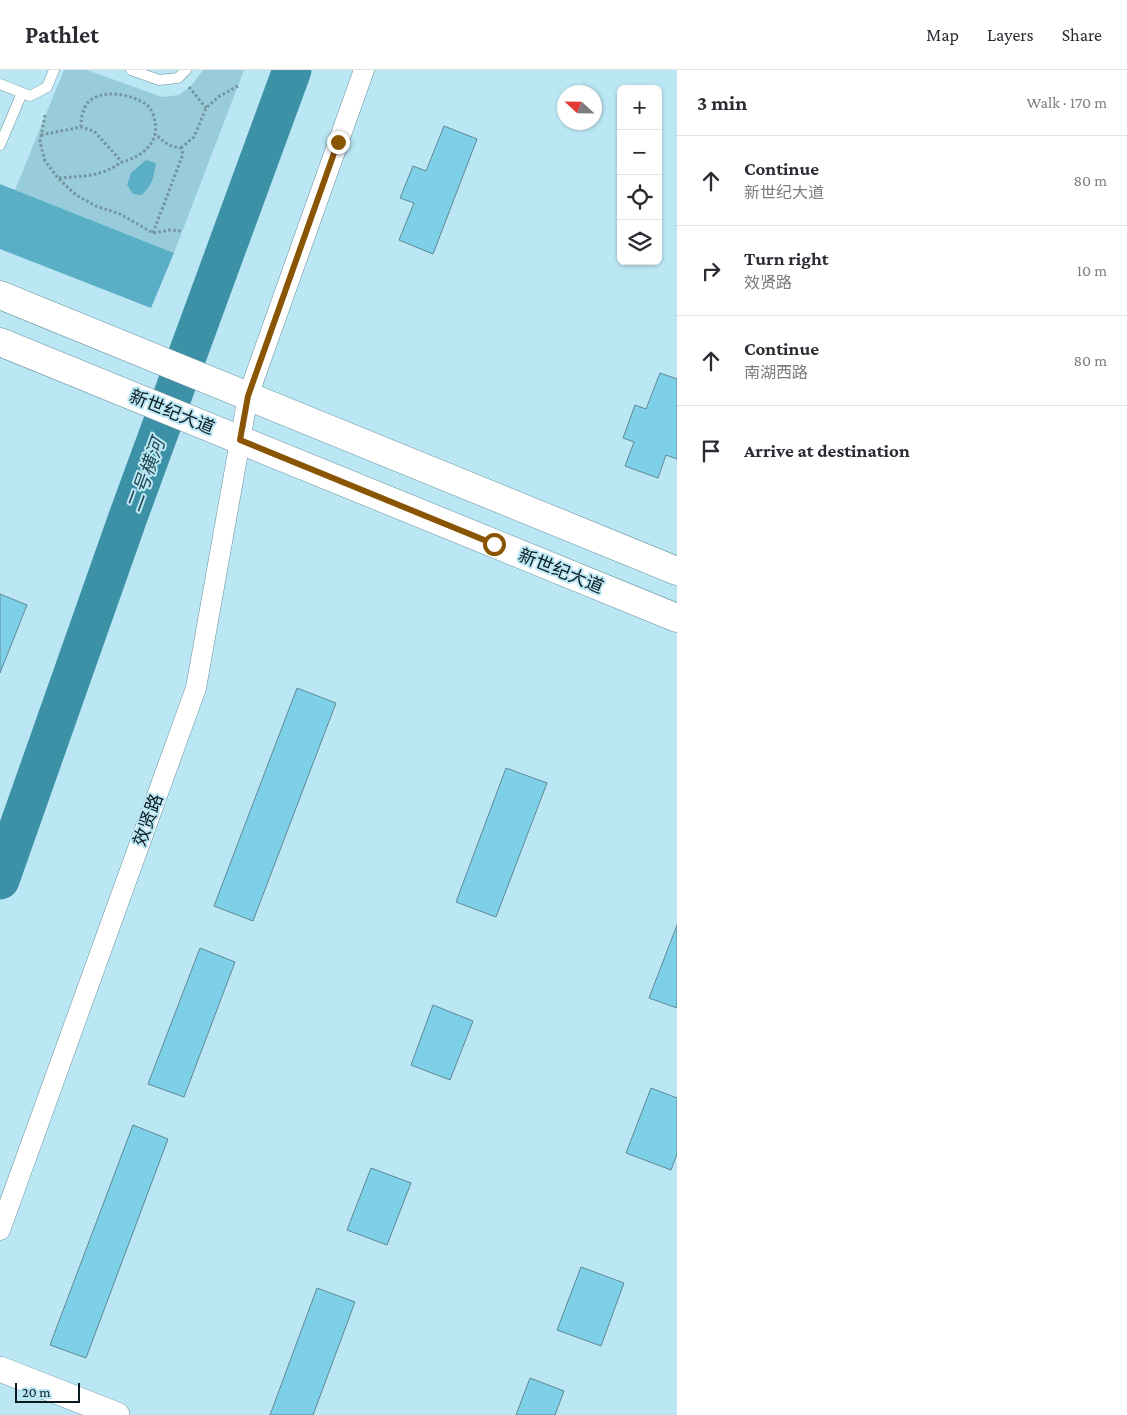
<!DOCTYPE html>
<html lang="en">
<head>
<meta charset="utf-8">
<style>
	:root { --surface:#fff; --page:#f7f7f7; --text:#2b2b33; --muted:#7c7c81; --line:#e1e1e2 }
	body { margin:0; font-family:"Crimson Pro","Noto Sans SC",serif; background:var(--page); color:var(--text) }
	.controls { position:absolute; right:15px; top:15px; display:grid; overflow:hidden; border-radius:8px; box-shadow:0 1px 4px #0004 }
	.controls button { width:45px; height:45px; display:grid; place-items:center; padding:0; border:0; border-bottom:1px solid var(--line); background:var(--surface); color:var(--text); font:25px sans-serif }
	.compass { position:absolute; left:557px; top:15px; width:45px; height:45px; border-radius:50%; background:var(--surface); box-shadow:0 1px 4px #0004; rotate:292deg }
	.scale { position:absolute; left:15px; bottom:12px; width:65px; box-sizing:border-box; padding-left:5px; border:2px solid #0a1a1f; border-top:0; font-size:14px; line-height:18px; white-space:nowrap; color:#0a1a1f; -webkit-text-stroke:4px #bbe7f4; paint-order:stroke }
	.stop { position:absolute; width:15px; height:15px; margin:-11px; border:4px solid #8a5503; border-radius:50%; background:#fff }
	.stop.end { background:#8a5503; border-color:#fff; box-shadow:0 1px 5px #0008 }
	.list { margin:0; padding:0; list-style:none }
	h2 { display:flex; justify-content:space-between; align-items:center; height:65px; margin:0; padding:0 20px; font-size:21px }
	h2 small { font-size:16px; font-weight:400; color:var(--muted) }
	.list li { display:grid; grid-template-columns:32px 1fr auto; gap:15px; align-items:center; box-sizing:border-box; height:90px; padding:0 20px; border-top:1px solid var(--line) }
	.list b { display:block; font-size:19px; white-space:nowrap }
	.list p { margin:0; font-size:16px; white-space:nowrap; color:var(--muted) }
	.list em { font-size:16px; font-style:normal; color:var(--muted) }
	.icon { flex:none; width:28px; height:28px; fill:none; stroke:currentColor; stroke-width:2; stroke-linecap:round; stroke-linejoin:round }
	.map { position:relative; flex:none; width:677px; height:1345px; overflow:hidden }
	header { display:flex; align-items:center; gap:30px; box-sizing:border-box; height:70px; padding:0 25px; background:var(--surface); border-bottom:1px solid var(--line) }
	header strong { font-size:24px }
	nav { display:flex; gap:28px; margin-inline-start:auto; font-size:18px }
	main { display:flex }
	aside { flex:1; background:var(--surface) }
	.map>svg:first-child { display:block }
	.green { fill:#99ccdb }
	.forest { fill:#5aaec5 }
	.lines { fill:none; stroke-linecap:round; stroke-linejoin:round }
	.river { stroke:#3c91a7; stroke-width:39 }
	.building { fill:#7dd0e8; stroke:#5f8894 }
	.service-casing { stroke:#67909c; stroke-width:11 }
	.minor-casing { stroke:#67909c; stroke-width:21 }
	.tertiary-casing { stroke:#67909c; stroke-width:26 }
	.primary-casing { stroke:#67909c; stroke-width:29 }
	.path { stroke:#73939d; stroke-width:3; stroke-dasharray:2.5 2.5; stroke-linecap:butt }
	.service { stroke:#fff; stroke-width:10 }
	.minor { stroke:#fff; stroke-width:20 }
	.tertiary { stroke:#fff; stroke-width:25 }
	.primary { stroke:#fff; stroke-width:28 }
	.route { stroke:#8a5503; stroke-width:6 }
	.labels { text-anchor:middle; dominant-baseline:central; stroke-width:4; stroke-linejoin:round; paint-order:stroke }
	.street-label { font-size:18px; fill:#0a1a1f; stroke:#bbe7f4 }
	.water-label { font-size:19px; font-style:italic; fill:#234a54; stroke:#bbe7f4 }
</style>
</head>
<body>
<header>
<strong>Pathlet</strong>
<nav><a>Map</a><a>Layers</a><a>Share</a></nav>
</header>
<main>
<div class="map">
<svg width="677" height="1345" viewBox="0 0 677 1345">
	<rect width="100%" height="100%" fill="#bbe7f4"/>
	<polygon class="green" points="64,0 87,0 162,27 179,25 192,15 203,0 244,0 174,183 15,120"/>
	<g class="forest">
		<path d="M146,90L156,93C154,106 152,117 141,125L133,124L127,115L131,103Z"/>
		<polygon points="0,114 174,183 151,238 0,179"/>
	</g>
	<g class="lines">
		<polyline class="river" points="0,810 128,447 292,0"/>
	</g>
	<g class="building">
		<polygon points="444,56 477,69 433,184 399,170 414,133 400,128 413,96 426,101"/>
		<polygon points="660,303 677,309 677,389 666,385 658,408 625,396 634,372 623,368 635,335 646,339"/>
		<polygon points="0,524 27,535 0,603"/>
		<polygon points="297,618 336,633 253,851 214,836"/>
		<polygon points="506,698 547,713 496,847 456,832"/>
		<polygon points="677,855 677,938 649,928"/>
		<polygon points="200,878 235,892 184,1027 148,1014"/>
		<polygon points="433,935 473,951 450,1010 411,995"/>
		<polygon points="651,1018 677,1028 677,1084 671,1100 626,1083"/>
		<polygon points="133,1055 168,1069 86,1288 50,1275"/>
		<polygon points="371,1098 411,1113 387,1175 347,1160"/>
		<polygon points="581,1197 624,1213 601,1276 557,1260"/>
		<polygon points="317,1218 355,1232 313,1345 270,1345"/>
		<polygon points="530,1308 564,1321 555,1345 516,1345"/>
	</g>
	<g class="lines">
		<g class="service-casing">
			<g id="service">
				<polyline points="131,0 159,10 178,8 186,0"/>
				<polyline points="0,14 30,26 47,17 54,0"/>
				<polyline points="0,75 22,23"/>
			</g>
		</g>
		<g class="minor-casing">
			<polyline id="minor" points="0,1160 196,618 248,326 364,0"/>
		</g>
		<g class="tertiary-casing">
			<polyline id="tertiary" points="0,1299 117,1345"/>
		</g>
		<g class="primary-casing">
			<g id="primary">
				<polyline points="0,225 677,501"/>
				<polyline points="0,272 677,548"/>
			</g>
		</g>
		<g class="path">
			<polyline points="189,17 206,38"/>
			<polyline points="45,45 40,72 45,91 58,108 76,125 96,136 120,144 153,163 170,160 182,161"/>
			<path d="M41,65L81,57L94,61L122,92C141,87 159,74 155,52C154,47 152,39 147,35C133,24 98,17 86,35C82,42 81,49 81,57"/>
			<polyline points="181,78 194,67 206,38 218,27 238,16"/>
			<path d="M59,108C81,106 103,107 121,92"/>
			<path d="M153,163L183,84L181,78C170,77 163,72 156,64"/>
		</g>
		<use href="#service" class="service"/>
		<use href="#minor" class="minor"/>
		<use href="#tertiary" class="tertiary"/>
		<use href="#primary" class="primary"/>
	</g>
	<g class="lines">
		<polyline class="route" points="338,72 248,326 240,370 494,474"/>
	</g>
	<g class="labels">
		<g class="street-label">
			<text transform="translate(172 342) rotate(22)">新世纪大道</text>
			<text transform="translate(561 501) rotate(22)">新世纪大道</text>
			<text transform="translate(148 750) rotate(-70)">效贤路</text>
		</g>
		<g class="water-label">
			<text transform="translate(146 405) rotate(-70)">二号横河</text>
		</g>
	</g>
</svg>
<div class="controls">
<button>+</button>
<button>−</button>
<button><svg class="icon" aria-label="locate" viewBox="0 0 24 24"><circle cx="12" cy="12" r="6"/><path d="M12 2v4M12 18v4M2 12h4M18 12h4"/></svg></button>
<button><svg class="icon" aria-label="layers" viewBox="0 0 24 24"><path d="M12 4l9 5-9 5-9-5zM3 14l9 5 9-5"/></svg></button>
</div>
<svg class="compass" viewBox="-18 -18 36 36"><path d="M0-13l5 13h-10z" fill="#e53935"/><path d="M0 13l5-13h-10z" fill="#7c7c81"/></svg>
<div class="scale">20 m</div>
<div class="stop" style="left:494px;top:474px"></div>
<div class="stop end" style="left:338px;top:72px"></div>
</div>
<aside>
<h2>3 min<small>Walk · 170 m</small></h2>
<ul class="list">
<li><svg class="icon" aria-label="ahead" viewBox="0 0 24 24"><path d="M12 20V5M6 11l6-6 6 6"/></svg><div><b>Continue</b><p>新世纪大道</p></div><em>80 m</em></li>
<li><svg class="icon" aria-label="right" viewBox="0 0 24 24"><path d="M7 20v-9h11M14 6l5 5-5 5"/></svg><div><b>Turn right</b><p>效贤路</p></div><em>10 m</em></li>
<li><svg class="icon" aria-label="ahead" viewBox="0 0 24 24"><path d="M12 20V5M6 11l6-6 6 6"/></svg><div><b>Continue</b><p>南湖西路</p></div><em>80 m</em></li>
<li><svg class="icon" aria-label="arrive" viewBox="0 0 24 24"><path d="M6 21V4h12l-3 4 3 4H6"/></svg><div><b>Arrive at destination</b></div></li>
</ul>
</aside>
</main>
</body>
</html>
